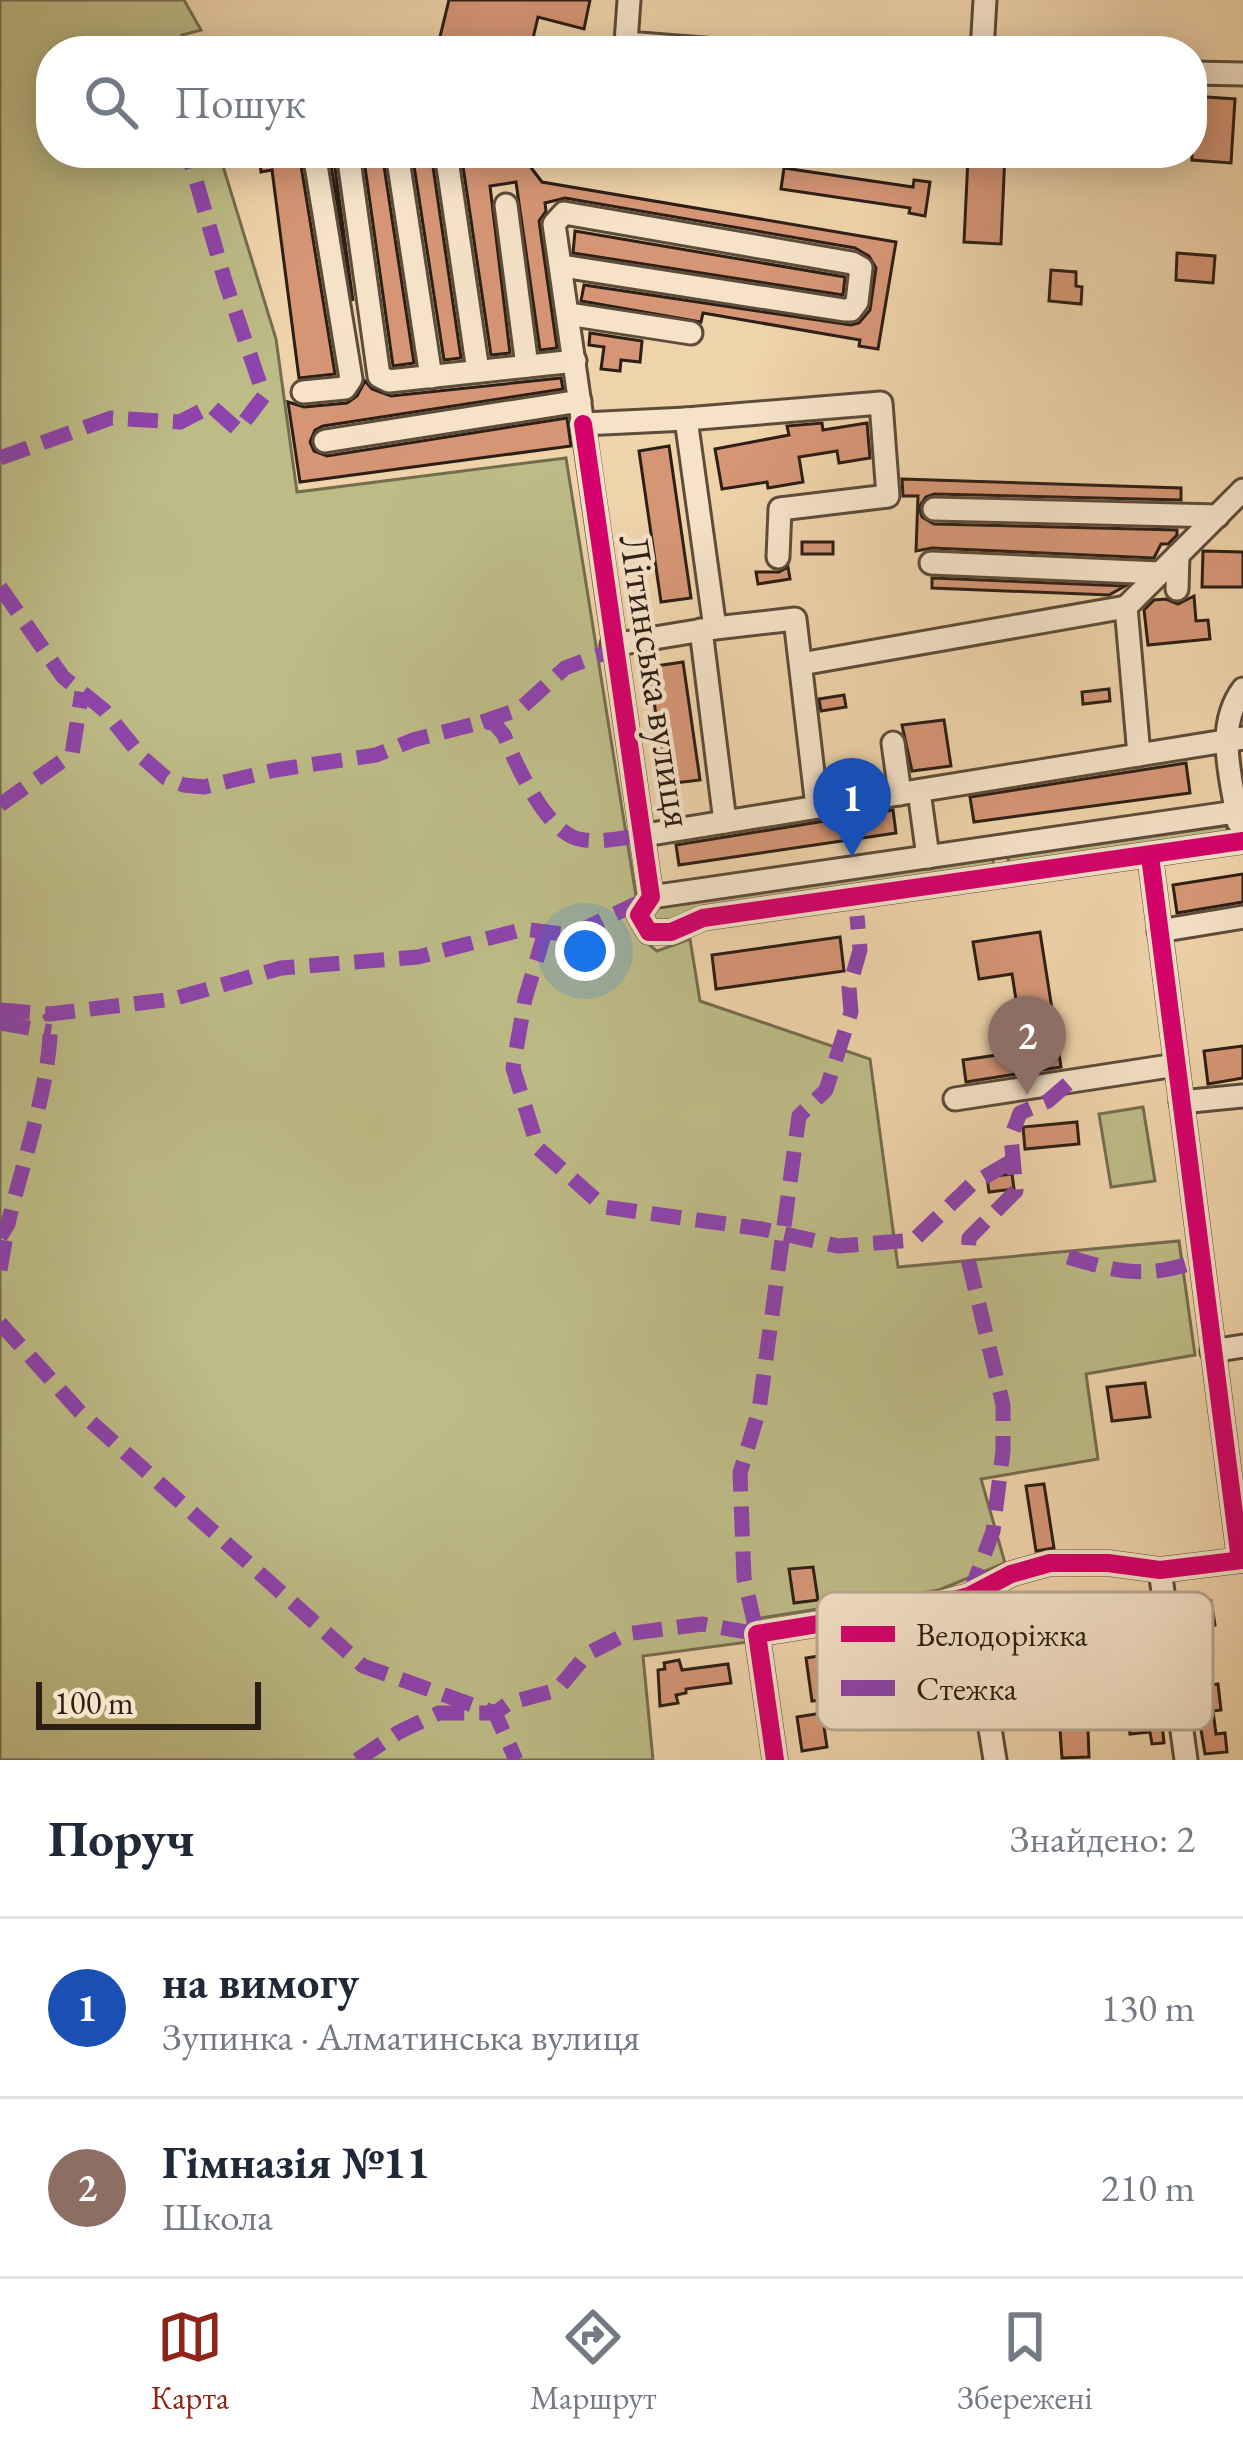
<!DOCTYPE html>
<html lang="uk">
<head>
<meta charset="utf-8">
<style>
	:root { --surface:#fff; --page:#f6f6f7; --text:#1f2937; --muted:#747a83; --line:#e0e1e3; --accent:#8f2418 }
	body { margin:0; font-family:"EB Garamond",serif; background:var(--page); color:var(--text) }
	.scale { position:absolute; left:36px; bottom:30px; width:225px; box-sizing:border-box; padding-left:12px; border:6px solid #2c1f15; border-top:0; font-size:33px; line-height:42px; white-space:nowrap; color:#2c1f15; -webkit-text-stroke:9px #f5e2c8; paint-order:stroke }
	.you { position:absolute; left:585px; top:951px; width:42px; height:42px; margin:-30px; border:9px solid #fff; border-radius:50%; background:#1a73e8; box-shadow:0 0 0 18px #1a73e833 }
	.badge { display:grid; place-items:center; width:78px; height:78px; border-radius:50%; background:var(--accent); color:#fff; font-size:39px; font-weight:700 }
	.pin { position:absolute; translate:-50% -99px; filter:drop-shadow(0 3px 6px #0008) }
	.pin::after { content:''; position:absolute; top:63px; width:42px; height:36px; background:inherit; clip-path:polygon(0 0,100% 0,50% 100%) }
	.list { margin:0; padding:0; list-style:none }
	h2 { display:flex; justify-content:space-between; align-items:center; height:156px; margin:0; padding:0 48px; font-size:51px }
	h2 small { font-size:39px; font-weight:400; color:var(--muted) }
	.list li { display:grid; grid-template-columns:78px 1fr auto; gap:36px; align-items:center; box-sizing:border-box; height:180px; padding:0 48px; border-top:3px solid var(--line) }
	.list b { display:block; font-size:45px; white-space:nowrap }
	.list p { margin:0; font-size:39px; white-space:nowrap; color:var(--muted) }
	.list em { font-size:39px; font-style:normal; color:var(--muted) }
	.icon { flex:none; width:66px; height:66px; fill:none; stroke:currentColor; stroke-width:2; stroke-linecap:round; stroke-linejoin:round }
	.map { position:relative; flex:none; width:1243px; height:1760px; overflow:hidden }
	.search { position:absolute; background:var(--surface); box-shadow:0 6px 30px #0003; left:36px; right:36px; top:36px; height:132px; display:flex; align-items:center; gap:30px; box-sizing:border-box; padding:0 42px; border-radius:48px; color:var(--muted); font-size:45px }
	.sheet { height:516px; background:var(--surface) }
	nav { display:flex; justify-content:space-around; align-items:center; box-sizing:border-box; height:168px; border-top:3px solid var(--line); background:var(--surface); font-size:33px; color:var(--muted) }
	nav a { display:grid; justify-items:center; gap:6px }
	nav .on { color:var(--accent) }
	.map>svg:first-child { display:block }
	.green { fill:#bdbb86; stroke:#746d4e; stroke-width:3 }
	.building { fill:#d69676; stroke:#2c1f15; stroke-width:3 }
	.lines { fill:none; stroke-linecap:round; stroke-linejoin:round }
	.minor-casing { stroke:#5d4c3a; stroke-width:27 }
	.minor { stroke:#f5e2c8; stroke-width:21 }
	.quiet { stroke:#8e44ad; stroke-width:15; stroke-dasharray:30 15; stroke-linecap:butt }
	.cycleway-casing { stroke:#f5e2c8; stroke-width:26 }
	.cycleway { stroke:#d6006c; stroke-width:18 }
	.labels { text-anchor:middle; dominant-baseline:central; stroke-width:9; stroke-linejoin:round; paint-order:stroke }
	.street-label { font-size:42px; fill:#2c1f15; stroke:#f5e2c8 }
	.key { fill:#f5e2c8; stroke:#b9a892; stroke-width:3 }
	.key-label { font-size:33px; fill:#2c1f15 }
</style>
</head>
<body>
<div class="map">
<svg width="1243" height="1760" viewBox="0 0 1243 1760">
	<rect width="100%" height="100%" fill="#efd3aa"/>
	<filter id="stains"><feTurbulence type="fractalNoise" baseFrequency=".00167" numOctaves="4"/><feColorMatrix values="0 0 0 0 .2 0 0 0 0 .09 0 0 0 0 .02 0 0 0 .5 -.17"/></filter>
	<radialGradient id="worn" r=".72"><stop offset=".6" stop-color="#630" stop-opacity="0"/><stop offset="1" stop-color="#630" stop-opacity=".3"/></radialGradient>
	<g class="green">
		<polygon points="0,0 184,0 201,30 182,35 187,51 51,51 51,153 219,153 276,339 297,492 566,458 643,940 657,951 690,939 700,1001 870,1059 898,1267 1179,1241 1195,1355 1086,1374 1098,1459 981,1479 1005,1563 939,1590 748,1620 748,1642 643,1656 653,1760 0,1760"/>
		<polygon points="1226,821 1228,835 1009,866 1007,852"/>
		<polygon points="992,854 994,868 670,926 649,922 652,906"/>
		<polygon points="1143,1107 1155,1181 1111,1187 1099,1114"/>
	</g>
	<g class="building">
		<polygon points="449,0 590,0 584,29 538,17 530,51 481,51 439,41"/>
		<polygon points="1192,96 1235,99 1231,163 1192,160"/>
		<polygon points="259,153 299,153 335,374 299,378 272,170 261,172"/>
		<polygon points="329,153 333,153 353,301"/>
		<polygon points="363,153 382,153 414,363 393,366"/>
		<polygon points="412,153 431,153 461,358 444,360"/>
		<polygon points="461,153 520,153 542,182 896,242 878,349 859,346 860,340 703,313 701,322 581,301 584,285 851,325 859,323 870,310 876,268 869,256 855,248 565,198 545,203 546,211 539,221 557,348 540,350 516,182 490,186 510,353 491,355"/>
		<polygon points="992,153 1005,153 1001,244 964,242 968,157 991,158"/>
		<polygon points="1023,153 1063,153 1063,165 1022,163"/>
		<polygon points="784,168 913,187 914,180 930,182 925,216 909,213 910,208 781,189"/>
		<polygon points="575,231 845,277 843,295 573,253"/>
		<polygon points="1177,253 1215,256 1213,283 1176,280"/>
		<polygon points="1051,270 1076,272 1076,286 1082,287 1081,304 1049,301"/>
		<polygon points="590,333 642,341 640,362 621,360 620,371 601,369 604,347 589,345"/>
		<polygon points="561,378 563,389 323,426 315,430 310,442 314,451 327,456 567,418 571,446 300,482 288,402 304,407 347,403 357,396 365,381 372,389 391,396"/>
		<polygon points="822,423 823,430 867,423 870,458 839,463 837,451 799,457 803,482 768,488 767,482 722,489 715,449 789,435 787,426"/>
		<polygon points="669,446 691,598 661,602 639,451"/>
		<polygon points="902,479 1181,488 1181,500 934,494 926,497 919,507 922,517 934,524 1177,530 1177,535 1168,544 1161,544 1154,558 932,548 916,551 918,496 903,496"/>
		<rect x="802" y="542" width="31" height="12"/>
		<polygon points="1203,551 1243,552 1243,587 1202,587"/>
		<polygon points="788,567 790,579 758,584 756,572 779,572"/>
		<polygon points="932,578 1125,586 1109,595 932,588"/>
		<polygon points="1194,596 1196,621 1208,620 1210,639 1148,645 1144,610 1154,600 1166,599 1178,604"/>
		<polygon points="683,662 700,780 666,784 649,667"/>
		<polygon points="1109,689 1110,701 1083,704 1082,692"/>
		<polygon points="844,695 846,707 821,711 819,699"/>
		<polygon points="944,720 951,766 912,771 902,725"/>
		<polygon points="1186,763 1190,793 974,822 970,797"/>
		<polygon points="893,810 896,833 679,865 676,845"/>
		<polygon points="1243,874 1243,902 1177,913 1173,885"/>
		<polygon points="1040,932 1061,1067 966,1082 963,1060 1024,1051 1012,974 979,979 973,942"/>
		<polygon points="840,937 844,971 716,989 712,955"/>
		<polygon points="1243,1046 1243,1078 1208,1084 1204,1051"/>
		<polygon points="1077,1122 1079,1144 1025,1149 1023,1127"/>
		<polygon points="1012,1174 1014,1189 989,1192 987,1177"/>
		<polygon points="1145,1383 1150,1417 1112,1421 1107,1387"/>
		<polygon points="1044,1484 1054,1548 1036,1551 1026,1486"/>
		<polygon points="813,1567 818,1600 794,1603 789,1569"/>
		<polygon points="1211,1601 1215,1625 1194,1628 1191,1603"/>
		<polygon points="1143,1604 1149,1651 1156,1650 1160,1679 1157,1684 1146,1686 1149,1714 1161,1713 1164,1743 1152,1744 1150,1732 1130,1734 1121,1671 1113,1672 1111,1655 1121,1654 1116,1607"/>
		<polygon points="825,1655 830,1699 812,1701 806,1658"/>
		<polygon points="679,1660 682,1670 728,1664 731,1683 686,1689 686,1693 676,1695 678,1703 660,1706 658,1670 665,1669 664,1663"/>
		<polygon points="1218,1684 1221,1710 1213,1711 1216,1734 1225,1733 1227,1752 1205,1754 1194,1687"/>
		<polygon points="822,1713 827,1747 802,1751 797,1717"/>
		<polygon points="1088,1728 1089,1757 1062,1758 1060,1729"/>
	</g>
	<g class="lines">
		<g class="minor-casing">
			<g id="minor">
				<polyline points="629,0 626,43 730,51"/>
				<polyline points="982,51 985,0"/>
				<polyline points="1192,73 1243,74"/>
				<polyline points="348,153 379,376 389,381 575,361"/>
				<polyline points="397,153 431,377"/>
				<polyline points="446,153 478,371"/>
				<polyline points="506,205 527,366"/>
				<polyline points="562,266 844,310 851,310 857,302 861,268 852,263 564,213 554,224 651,897 639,915 649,932 671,932 703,918 1243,841"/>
				<polyline points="568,314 691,333"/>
				<polyline points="303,392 345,388 351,379 314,153"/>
				<polyline points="686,419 881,403 888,496 780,509 778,557"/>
				<polyline points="583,424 686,419 715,628 795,619 817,807"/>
				<polyline points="325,441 580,401"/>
				<polyline points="934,509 1218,516"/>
				<polyline points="931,563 1160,573"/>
				<polyline points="1177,589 1178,555"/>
				<polyline points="701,630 725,822"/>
				<polyline points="612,645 715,628"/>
				<polyline points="801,664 1126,607"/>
				<polyline points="893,743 900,794"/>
				<polyline points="1139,755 1126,607 1243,490"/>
				<polyline points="919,791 928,857"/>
				<path d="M1238,822C1232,778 1214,728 1243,689"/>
				<polyline points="645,835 1243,738"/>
				<polyline points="1150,856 1240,1560"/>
				<polyline points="651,897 1243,811"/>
				<polyline points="1159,931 1243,917"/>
				<polyline points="955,1099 1176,1065"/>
				<polyline points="1181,1102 1243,1096"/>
				<polyline points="1212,1351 1243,1346"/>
				<polyline points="1160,1570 1186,1760"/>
				<polyline points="969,1596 995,1760"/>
				<polyline points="775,1760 757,1634 935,1605 969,1596 1011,1574 1050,1563 1108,1563 1160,1570 1243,1560"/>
			</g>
		</g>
		<use href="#minor" class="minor"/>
		<g class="quiet">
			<polyline points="0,458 111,418 180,422 211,406 238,430 264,396 225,281 188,153"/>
			<path d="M0,587L63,677L104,710L142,757L166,778L184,785L204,787L275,770L376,755L413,740L482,722L494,723L504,735C515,763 547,833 579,839C599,844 625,837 645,835"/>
			<polyline points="482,722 520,709 565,668 613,650"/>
			<polyline points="0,805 72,754 82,692"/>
			<polyline points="545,932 525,999 513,1068 538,1148 604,1207 762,1229 838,1246 914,1240 971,1185 1015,1159"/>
			<polyline points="0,1010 50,1014 173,999 281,968 418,957 524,929 571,935 642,901"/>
			<polyline points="0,1023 51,1032"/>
			<path d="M0,1237L8,1224C22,1164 54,1074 50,1014"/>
			<path d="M1068,1257C1121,1273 1146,1279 1201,1260"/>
			<polyline points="0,1270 8,1224"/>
			<polyline points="0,1323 80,1412 363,1666 495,1713 516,1760"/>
			<polyline points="969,1596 993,1531 1003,1451 1003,1405 968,1259 969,1238 1016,1191 1011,1137 1020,1113 1048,1101 1071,1081"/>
			<polyline points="357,1760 399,1732 439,1713 495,1713 509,1703 557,1690 587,1654 626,1634 702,1624 757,1634 744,1578 740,1473 759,1410 799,1116 826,1090 851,1012 849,988 860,950 857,916"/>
		</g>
		<g class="cycleway-casing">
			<g id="cycleway">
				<polyline points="583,424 651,897 639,915 649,932 671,932 703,918 1243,841"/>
				<polyline points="1150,856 1240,1560"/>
				<polyline points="775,1760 757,1634 935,1605 969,1596 1011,1574 1050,1563 1108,1563 1160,1570 1243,1560"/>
			</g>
		</g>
		<use href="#cycleway" class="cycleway"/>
	</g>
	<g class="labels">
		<g class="street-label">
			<text transform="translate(657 681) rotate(81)">Літинська вулиця</text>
		</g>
	</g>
	<rect x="817" y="1592" width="396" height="138" rx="18" class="key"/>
	<rect x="841" y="1626" width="54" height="16" fill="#d6006c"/>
	<rect x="841" y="1680" width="54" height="16" fill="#8e44ad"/>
	<g class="key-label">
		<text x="916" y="1646">Велодоріжка</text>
		<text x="916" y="1700">Стежка</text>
	</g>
	<rect width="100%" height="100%" filter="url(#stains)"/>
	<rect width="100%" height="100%" fill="url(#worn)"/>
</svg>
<div class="scale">100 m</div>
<div class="you"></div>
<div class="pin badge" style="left:852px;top:857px;background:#1a4fb4">1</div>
<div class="pin badge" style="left:1027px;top:1095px;background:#8d6e63">2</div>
<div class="search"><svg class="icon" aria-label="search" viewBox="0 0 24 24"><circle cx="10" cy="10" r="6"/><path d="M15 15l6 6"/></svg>Пошук</div>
</div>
<section class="sheet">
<h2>Поруч<small>Знайдено: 2</small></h2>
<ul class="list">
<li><span class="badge" style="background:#1a4fb4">1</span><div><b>на вимогу</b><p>Зупинка · Алматинська вулиця</p></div><em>130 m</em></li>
<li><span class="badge" style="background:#8d6e63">2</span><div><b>Гімназія №11</b><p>Школа</p></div><em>210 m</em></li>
</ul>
</section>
<nav>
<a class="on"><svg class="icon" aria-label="map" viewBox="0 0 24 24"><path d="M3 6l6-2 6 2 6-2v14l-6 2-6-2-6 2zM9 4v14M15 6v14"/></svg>Карта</a>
<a><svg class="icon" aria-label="directions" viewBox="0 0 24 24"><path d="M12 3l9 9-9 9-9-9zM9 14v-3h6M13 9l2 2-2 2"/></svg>Маршрут</a>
<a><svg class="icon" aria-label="saved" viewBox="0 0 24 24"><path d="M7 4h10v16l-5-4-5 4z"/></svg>Збережені</a>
</nav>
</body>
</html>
